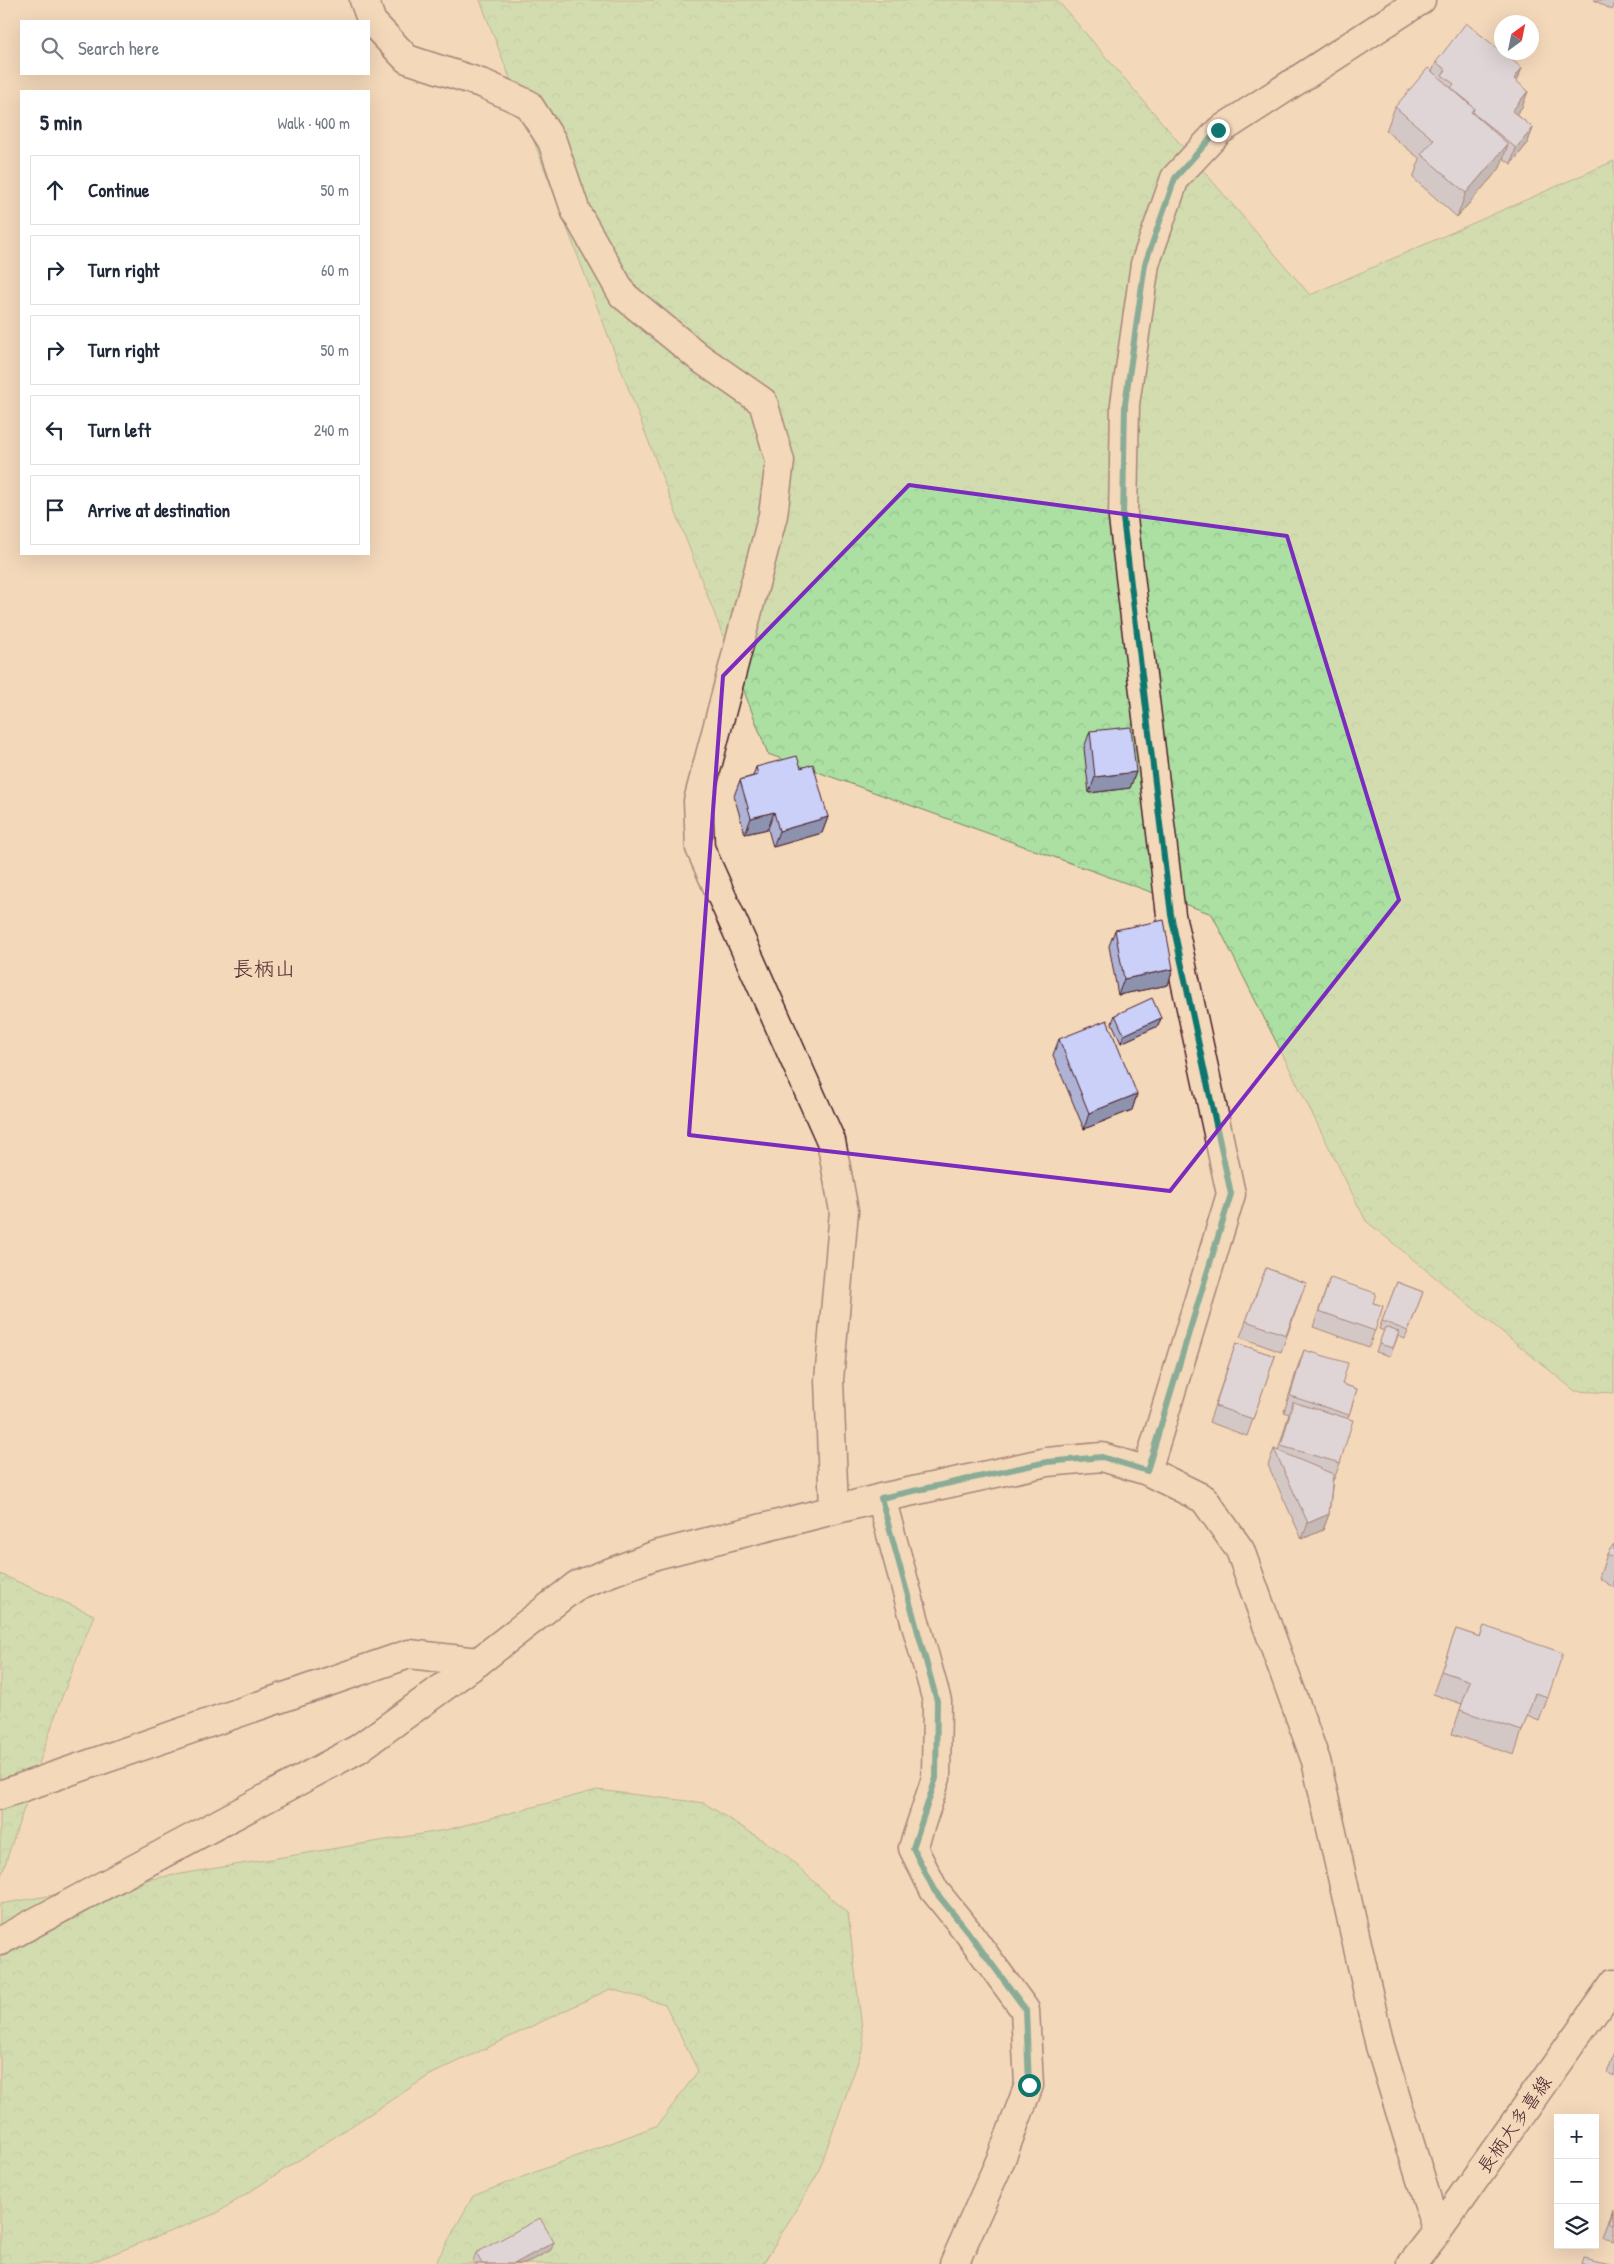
<!DOCTYPE html>
<html lang="en">
<head>
<meta charset="utf-8">
<style>
	:root { --surface:#fff; --page:#f2f2f3; --text:#1f2937; --muted:#747a83; --line:#e0e1e3 }
	body { margin:0; font-family:"Patrick Hand","Klee One",sans-serif; background:var(--page); color:var(--text) }
	.controls { position:absolute; right:15px; bottom:15px; display:grid; overflow:hidden; border-radius:0px; box-shadow:0 5px 20px #0002 }
	.controls button { width:45px; height:45px; display:grid; place-items:center; padding:0; border:0; border-bottom:1px solid var(--line); background:var(--surface); color:var(--text); font:25px sans-serif }
	.compass { position:absolute; left:1494px; top:15px; width:45px; height:45px; border-radius:50%; background:var(--surface); box-shadow:0 5px 20px #0002; rotate:33deg }
	.stop { position:absolute; width:15px; height:15px; margin:-11px; border:4px solid #0f766e; border-radius:50%; background:#fff }
	.stop.end { background:#0f766e; border-color:#fff; box-shadow:0 1px 5px #0008 }
	.list { margin:0; padding:0; list-style:none }
	h2 { display:flex; justify-content:space-between; align-items:center; height:65px; margin:0; padding:0 20px; font-size:21px }
	h2 small { font-size:16px; font-weight:400; color:var(--muted) }
	.list li { display:grid; grid-template-columns:32px 1fr auto; gap:15px; align-items:center; box-sizing:border-box; height:70px; margin:0 10px 10px; padding:0 10px; border:1px solid var(--line); border-radius:0px }
	.list b { display:block; font-size:19px; white-space:nowrap }
	.list em { font-size:16px; font-style:normal; color:var(--muted) }
	.icon { flex:none; width:28px; height:28px; fill:none; stroke:currentColor; stroke-width:2; stroke-linecap:round; stroke-linejoin:round }
	.map { position:relative; flex:none; width:1614px; height:2264px; overflow:hidden }
	.search { position:absolute; background:var(--surface); box-shadow:0 5px 20px #0002; left:20px; top:20px; width:350px; height:55px; display:flex; align-items:center; gap:12px; box-sizing:border-box; padding:0 18px; border-radius:0px; color:var(--muted); font-size:19px }
	.panel { position:absolute; background:var(--surface); box-shadow:0 5px 20px #0002; left:20px; top:90px; width:350px; height:465px; border-radius:0px }
	.map>svg:first-child { display:block }
	.forest { fill:url(#forest-crowns); stroke:#7a8066 }
	.lines { fill:none; stroke-linecap:round; stroke-linejoin:round }
	.street-casing { stroke:#4a1f2b; stroke-width:31 }
	.secondary-casing { stroke:#4a1f2b; stroke-width:31 }
	.street { stroke:#f3d8ba; stroke-width:28 }
	.secondary { stroke:#f3d8ba; stroke-width:28 }
	.wall { fill:#aeb3d5; stroke:#4a1f2b }
	.shaded-wall { fill:#8d92ae; stroke:#4a1f2b }
	.building { fill:#cad0f8; stroke:#4a1f2b }
	.route { stroke:#0f766e; stroke-width:6 }
	.marked { fill:none; stroke:#7b2cbf; stroke-width:4; stroke-linejoin:round }
	.labels { text-anchor:middle; dominant-baseline:central; stroke-width:5; stroke-linejoin:round; paint-order:stroke }
	.street-label { font-size:19px; fill:#4a1f2b; stroke:#f3d8ba }
	.quarter-label { font-size:21px; fill:#4a1f2b; stroke:#f3d8ba }
</style>
</head>
<body>
<div class="map">
<svg width="1614" height="2264" viewBox="0 0 1614 2264">
	<defs>
		<pattern id="forest-crowns" width="20" height="18" patternUnits="userSpaceOnUse" patternTransform="scale(1.25)"><rect width="20" height="18" fill="#abe0a2"/><path d="M2 6a3 3 0 1 1 6 0M12 15a3 3 0 1 1 6 0" fill="none" stroke="#95c08c"/></pattern>
	</defs>
	<rect width="100%" height="100%" fill="#f3d8ba"/>
	<filter id="ink" filterUnits="userSpaceOnUse"><feTurbulence type="fractalNoise" baseFrequency=".02" numOctaves="2"/><feDisplacementMap in="SourceGraphic" scale="10" xChannelSelector="R" yChannelSelector="G"/><feConvolveMatrix kernelMatrix="1 2 1 2 8 2 1 2 1" color-interpolation-filters="sRGB"/></filter>
	<g filter="url(#ink)">
		<g class="forest">
			<polygon points="480,0 1057,0 1310,295 1614,161 1614,1393 1575,1391 1366,1221 1212,914 768,754"/>
			<polygon points="0,1574 94,1615 60,1702 0,1879"/>
			<polygon points="597,1790 704,1803 786,1855 848,1914 864,2045 817,2175 763,2264 435,2264 473,2196 658,2125 698,2071 665,2004 610,1989 430,2075 217,2213 87,2264 0,2264 0,1904 446,1830"/>
		</g>
		<g class="lines">
			<g class="street-casing">
				<g id="street">
					<polyline points="364,0 372,22 407,59 484,84 528,104 552,141 576,212 623,295 700,358 763,402 780,461 773,515 698,801 700,848 831,1141 844,1211 829,1380 834,1510"/>
					<polyline points="1147,1471 1231,1194 1171,915 1123,518 1125,404 1145,264 1175,178 1219,131 1421,0"/>
					<polyline points="881,1498 937,1701 936,1778 913,1848 934,1890 968,1932 1025,2010 1029,2085 1001,2159 954,2264"/>
					<polyline points="0,1795 409,1654 478,1662"/>
				</g>
			</g>
			<g class="secondary-casing">
				<g id="secondary">
					<polyline points="0,1941 358,1749 478,1662 577,1585 656,1555 881,1498 1047,1462 1102,1457 1147,1471 1204,1499 1240,1550 1316,1761 1380,2046 1437,2232"/>
					<polyline points="1412,2264 1437,2232 1614,1983"/>
				</g>
			</g>
			<use href="#street" class="street"/>
			<use href="#secondary" class="secondary"/>
		</g>
		<g class="wall">
			<polygon points="1594,0 1614,0 1614,6 1612,10"/>
			<polygon points="1436,62 1517,82 1528,91 1522,107 1516,114 1533,128 1527,144 1511,164 1503,158 1500,168 1457,217 1413,178 1420,159 1386,131 1395,107 1432,72"/>
			<polygon points="1090,731 1136,772 1130,788 1089,793 1084,748"/>
			<polygon points="756,767 801,768 828,817 822,833 773,847 768,829 745,834 734,796 740,780 753,776"/>
			<polygon points="1115,930 1173,969 1168,985 1118,995 1109,946"/>
			<polygon points="1115,1015 1161,1018 1158,1026 1121,1043 1112,1023"/>
			<polygon points="1059,1039 1137,1094 1132,1110 1084,1129 1053,1055"/>
			<polygon points="1266,1268 1306,1283 1281,1352 1240,1337"/>
			<polygon points="1330,1278 1373,1303 1383,1306 1369,1347 1313,1327"/>
			<polygon points="1397,1282 1423,1292 1405,1339 1398,1336 1390,1356 1376,1352 1384,1331 1379,1329"/>
			<polygon points="1236,1343 1275,1356 1247,1436 1209,1422"/>
			<polygon points="1304,1350 1342,1384 1357,1389 1348,1418 1340,1463 1334,1479 1333,1479 1329,1514 1323,1530 1302,1539 1268,1465 1274,1449 1278,1451 1289,1414 1284,1412 1298,1366"/>
			<polygon points="1614,1544 1614,1588 1599,1578 1607,1554"/>
			<polygon points="1484,1626 1548,1697 1539,1721 1527,1716 1514,1755 1452,1734 1462,1704 1433,1694 1456,1629 1480,1637"/>
			<polygon points="1614,2049 1614,2076 1606,2073"/>
			<polygon points="1614,2209 1614,2243 1604,2240"/>
			<polygon points="551,2250 525,2264 474,2264 473,2262 476,2253"/>
		</g>
		<g class="shaded-wall">
			<polygon points="1522,68 1516,84 1514,79"/>
			<polygon points="1528,91 1522,107 1506,127 1512,111"/>
			<polygon points="1533,128 1527,144 1511,164 1516,148"/>
			<polygon points="1508,144 1500,168 1457,217 1466,193"/>
			<polygon points="1136,772 1130,788 1089,793 1095,777"/>
			<polygon points="774,812 768,829 745,834 751,818"/>
			<polygon points="828,817 822,833 773,847 779,831"/>
			<polygon points="1173,969 1168,985 1118,995 1124,979"/>
			<polygon points="1161,1018 1158,1026 1121,1043 1124,1035"/>
			<polygon points="1137,1094 1132,1110 1084,1129 1089,1113"/>
			<polygon points="1329,1514 1323,1530 1302,1539 1308,1523"/>
			<polygon points="554,2242 551,2250 525,2264 514,2264"/>
		</g>
		<g class="building">
			<polygon points="1466,23 1522,68 1514,79 1528,91 1512,111 1533,128 1516,148 1473,113 1474,108 1469,104 1470,103 1451,88 1454,84 1442,75 1446,70 1436,62"/>
			<polygon points="1428,68 1474,108 1471,112 1508,144 1466,193 1421,154 1434,140 1395,107"/>
			<polygon points="1131,727 1136,772 1095,777 1090,731"/>
			<polygon points="797,756 801,768 813,764 828,817 779,831 774,812 751,818 740,780 758,775 756,767"/>
			<polygon points="1164,920 1173,969 1124,979 1115,930"/>
			<polygon points="1152,998 1161,1018 1124,1035 1115,1015"/>
			<polygon points="1107,1020 1137,1094 1089,1113 1059,1039"/>
			<polygon points="1266,1268 1306,1283 1286,1335 1246,1321"/>
			<polygon points="1330,1278 1376,1293 1373,1303 1383,1306 1375,1331 1319,1311"/>
			<polygon points="1397,1282 1423,1292 1408,1331 1382,1321"/>
			<polygon points="1385,1327 1399,1332 1393,1348 1379,1344"/>
			<polygon points="1236,1343 1275,1356 1253,1419 1215,1406"/>
			<polygon points="1304,1350 1348,1363 1342,1384 1357,1389 1349,1415 1290,1396"/>
			<polygon points="1293,1402 1353,1420 1340,1463 1281,1446"/>
			<polygon points="1274,1449 1333,1474 1329,1514 1308,1523"/>
			<polygon points="1614,1544 1614,1558 1607,1554"/>
			<polygon points="1484,1626 1563,1653 1548,1697 1535,1693 1522,1731 1460,1710 1470,1681 1441,1671 1456,1629 1480,1637"/>
			<polygon points="1614,2050 1614,2057 1612,2056"/>
			<polygon points="1614,2212 1614,2226 1610,2224"/>
			<polygon points="540,2218 554,2242 514,2264 482,2264 476,2253"/>
			<polygon points="1585,2257 1614,2264 1583,2264"/>
		</g>
	</g>
	<g class="lines" filter="url(#ink)">
		<polyline class="route" points="1029,2085 1026,2010 968,1932 934,1890 913,1848 936,1778 937,1701 881,1498 1047,1462 1102,1457 1147,1471 1231,1194 1171,915 1123,518 1125,404 1145,264 1175,178 1218,130"/>
	</g>
	<path d="M0 0H1614V2264H0ZM909,485L1287,536L1399,900L1170,1191L689,1135L723,676Z" fill="#f3d8ba" fill-opacity=".55" fill-rule="evenodd"/>
	<path class="marked" d="M909,485L1287,536L1399,900L1170,1191L689,1135L723,676Z"/>
	<g class="labels">
		<g class="street-label">
			<text transform="translate(1514 2124) rotate(-55)">長柄大多喜線</text>
		</g>
		<g class="quarter-label">
			<text x="264" y="968">長柄山</text>
		</g>
	</g>
</svg>
<div class="controls">
<button>+</button>
<button>−</button>
<button><svg class="icon" aria-label="layers" viewBox="0 0 24 24"><path d="M12 4l9 5-9 5-9-5zM3 14l9 5 9-5"/></svg></button>
</div>
<svg class="compass" viewBox="-18 -18 36 36"><path d="M0-13l5 13h-10z" fill="#e53935"/><path d="M0 13l5-13h-10z" fill="#747a83"/></svg>
<div class="stop" style="left:1029px;top:2085px"></div>
<div class="stop end" style="left:1218px;top:130px"></div>
<div class="search"><svg class="icon" aria-label="search" viewBox="0 0 24 24"><circle cx="10" cy="10" r="6"/><path d="M15 15l6 6"/></svg>Search here</div>
<section class="panel">
<h2>5 min<small>Walk · 400 m</small></h2>
<ul class="list">
<li><svg class="icon" aria-label="ahead" viewBox="0 0 24 24"><path d="M12 20V5M6 11l6-6 6 6"/></svg><div><b>Continue</b></div><em>50 m</em></li>
<li><svg class="icon" aria-label="right" viewBox="0 0 24 24"><path d="M7 20v-9h11M14 6l5 5-5 5"/></svg><div><b>Turn right</b></div><em>60 m</em></li>
<li><svg class="icon" aria-label="right" viewBox="0 0 24 24"><path d="M7 20v-9h11M14 6l5 5-5 5"/></svg><div><b>Turn right</b></div><em>50 m</em></li>
<li><svg class="icon" aria-label="left" viewBox="0 0 24 24"><path d="M17 20v-9H6M10 6l-5 5 5 5"/></svg><div><b>Turn left</b></div><em>240 m</em></li>
<li><svg class="icon" aria-label="arrive" viewBox="0 0 24 24"><path d="M6 21V4h12l-3 4 3 4H6"/></svg><div><b>Arrive at destination</b></div></li>
</ul>
</section>
</div>
</body>
</html>
